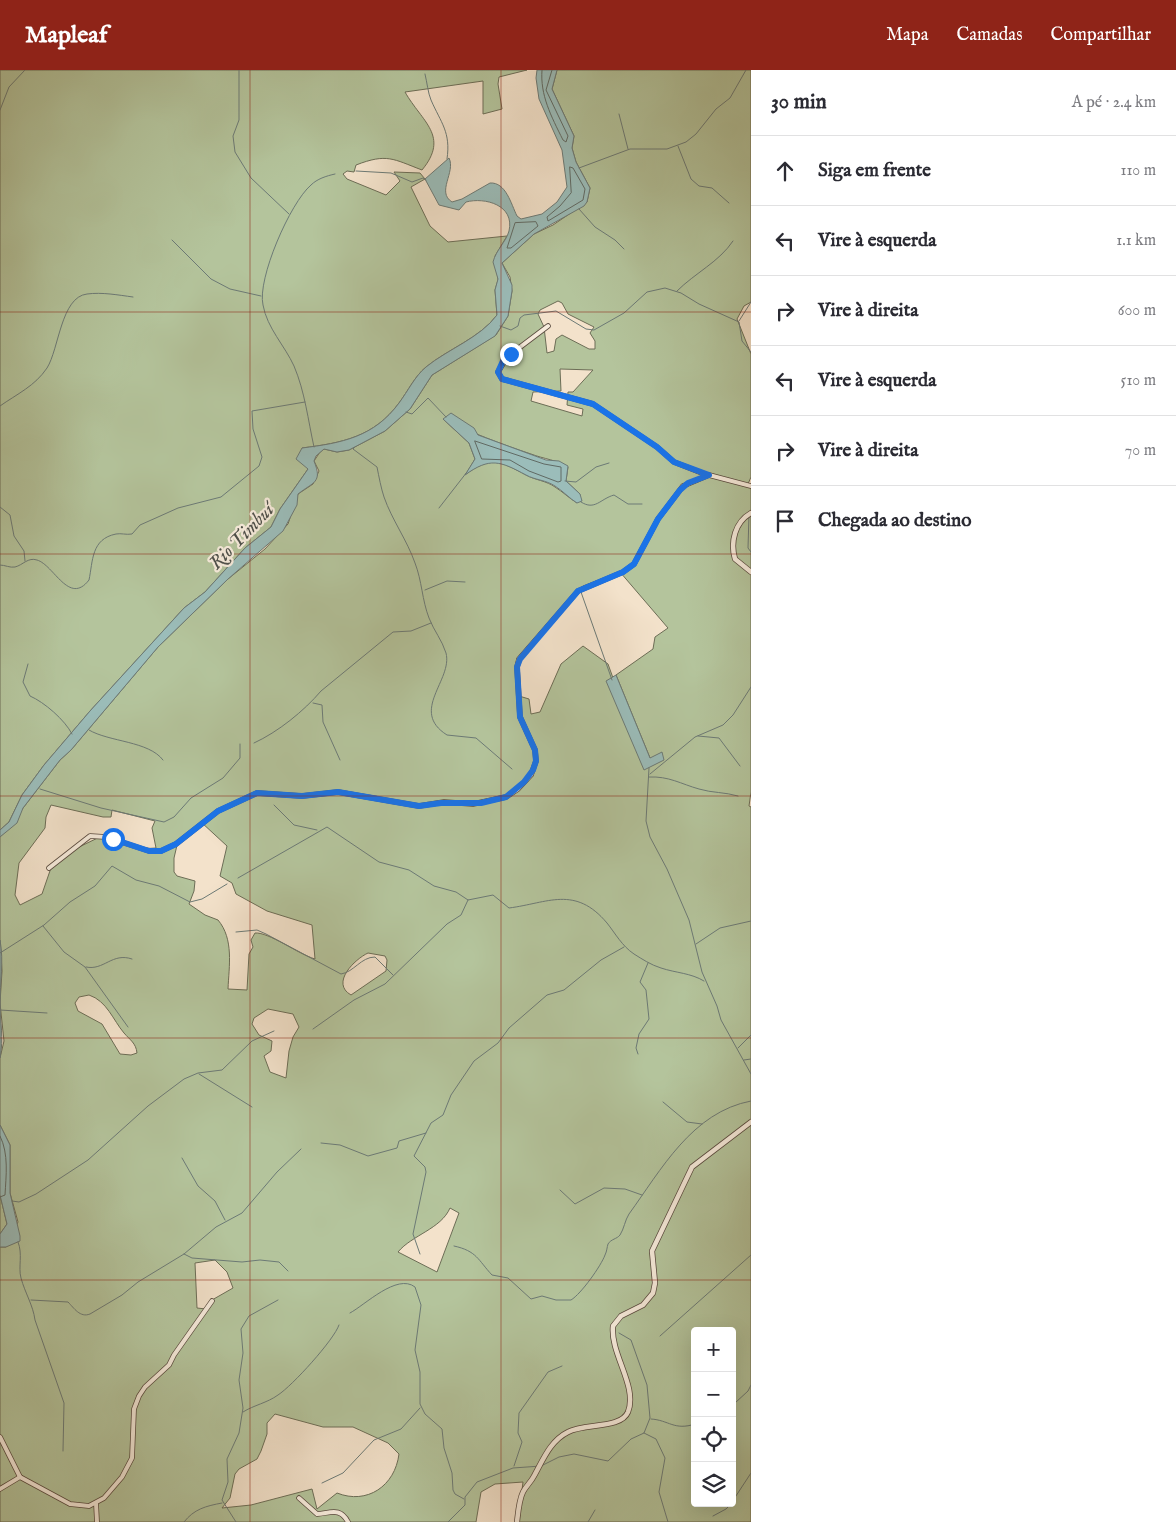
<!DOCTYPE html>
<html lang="pt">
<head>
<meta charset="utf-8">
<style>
	:root { --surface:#fff; --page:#f2f2f3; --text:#2b2b33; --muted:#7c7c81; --line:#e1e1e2; --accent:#8f2418 }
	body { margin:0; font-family:"IM FELL English",serif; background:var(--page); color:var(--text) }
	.controls { position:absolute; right:15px; bottom:15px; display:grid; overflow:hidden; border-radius:5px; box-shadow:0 5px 20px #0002 }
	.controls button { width:45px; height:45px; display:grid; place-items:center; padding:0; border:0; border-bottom:1px solid var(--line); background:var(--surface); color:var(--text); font:25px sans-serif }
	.stop { position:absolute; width:15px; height:15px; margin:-11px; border:4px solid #1a73e8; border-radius:50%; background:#fff }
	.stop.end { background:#1a73e8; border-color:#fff; box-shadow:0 1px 5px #0008 }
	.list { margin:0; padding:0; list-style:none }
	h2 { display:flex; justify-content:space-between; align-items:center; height:65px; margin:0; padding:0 20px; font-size:21px }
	h2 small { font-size:16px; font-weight:400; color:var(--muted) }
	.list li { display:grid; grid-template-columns:32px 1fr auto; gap:15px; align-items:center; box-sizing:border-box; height:70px; padding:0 20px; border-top:1px solid var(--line) }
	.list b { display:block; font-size:19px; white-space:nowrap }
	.list em { font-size:16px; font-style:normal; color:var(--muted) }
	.icon { flex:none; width:28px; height:28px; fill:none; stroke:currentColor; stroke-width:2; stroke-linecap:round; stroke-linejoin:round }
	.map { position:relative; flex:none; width:751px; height:1452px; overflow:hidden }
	header { display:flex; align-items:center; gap:30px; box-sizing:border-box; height:70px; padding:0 25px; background:var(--accent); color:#fff }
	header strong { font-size:24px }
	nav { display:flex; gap:28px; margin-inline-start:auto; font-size:18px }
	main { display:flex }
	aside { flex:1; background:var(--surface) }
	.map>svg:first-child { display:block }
	.green { fill:#b4c49c; stroke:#6c6d56; fill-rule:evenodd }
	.water { fill:#9bbdba; stroke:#6c7a76 }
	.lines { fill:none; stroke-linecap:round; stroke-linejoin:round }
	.shore { stroke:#606a64; stroke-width:1 }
	.stream { stroke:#6c7a76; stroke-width:1 }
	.minor-casing { stroke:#58493e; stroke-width:5.5 }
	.tertiary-casing { stroke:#58493e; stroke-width:6 }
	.minor { stroke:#f7ecdd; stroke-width:4 }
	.tertiary { stroke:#f7ecdd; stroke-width:4.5 }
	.route { stroke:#1a73e8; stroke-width:6 }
	.grid { fill:none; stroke:#8f2418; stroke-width:1; stroke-opacity:0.55 }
	.labels { text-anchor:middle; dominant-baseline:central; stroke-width:4.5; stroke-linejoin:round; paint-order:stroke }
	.water-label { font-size:19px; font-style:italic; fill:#4e504b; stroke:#f7ecdd }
</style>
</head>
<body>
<header>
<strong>Mapleaf</strong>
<nav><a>Mapa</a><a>Camadas</a><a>Compartilhar</a></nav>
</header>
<main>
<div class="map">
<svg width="751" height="1452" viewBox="0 0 751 1452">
	<rect width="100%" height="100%" fill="#f3e2cb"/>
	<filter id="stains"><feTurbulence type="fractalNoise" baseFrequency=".004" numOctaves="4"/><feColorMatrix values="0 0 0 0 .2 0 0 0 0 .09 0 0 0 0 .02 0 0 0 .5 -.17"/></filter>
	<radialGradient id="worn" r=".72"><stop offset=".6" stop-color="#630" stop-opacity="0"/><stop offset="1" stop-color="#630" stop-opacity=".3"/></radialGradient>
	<g class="green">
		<path d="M0,0H527L499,7L498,14L502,39L483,44V11L405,22C422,52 450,66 422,100C393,89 387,83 356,95L354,102L347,101L343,104L347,109L386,125L400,111L394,102L420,103L425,109L411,117L430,156L448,172L507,166L495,186L498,210L495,220L497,245C480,268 448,279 426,297C415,306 408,321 399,333C374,367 342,373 302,378L308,399L280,439L271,457L245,478L205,522L184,538L90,641L44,695L22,725L9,752L0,760Z"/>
		<path d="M557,0H751V232L744,236L737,249L751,284V407L748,414H751V722L749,736L751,737V1452H518L523,1412L495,1414L481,1422L476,1452H0V1177H6L18,1152L10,1123V1075L0,1055V988L4,971L0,933L2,901L0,870V767L18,749L20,742L60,690L71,680L158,577L228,509L265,479L288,454L298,424L313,414L319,401L314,391L320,382L324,379L337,382L349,380L385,361L410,339L432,305L496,265L508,246L512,221L510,207L502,193L534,164L553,155L587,132L590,118L576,92L572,78L574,66L552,19ZM558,231L562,233L568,244L594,257L590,263L595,271V279H589L562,265L556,269L554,281L547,283L544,257L538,244L540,240ZM560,299L593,300L573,322H568L567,335L583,339L582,346L531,331L533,322L561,321ZM443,349C472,363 501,374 531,384C544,389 557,390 568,397L566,411L580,424L577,433C569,428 563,422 555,417C547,411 535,410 526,405C501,392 492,385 466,404L475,389L469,373ZM620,502L668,558L655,567L653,579L616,605L650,688L607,611L613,608L608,594L583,576L561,594L540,642L531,644L529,629L519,626V590L530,575L571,526L583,516ZM51,735L103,747H111L112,740L155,751L152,758L156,778C142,780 117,773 108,763L79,777L53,792L42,824L20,835L15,825L19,793L45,758L46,747ZM201,752L227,776L220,806L232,813L236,824L267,841L312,855L315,889C298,884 269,862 255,863L251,870L253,877L249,884L247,920L228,919C229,896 234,869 218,850L205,845L189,834L194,821L195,811L177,806L174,802V788L178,771ZM368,883L385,886L387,890L386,901L351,925C330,913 355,889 368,883ZM89,925C107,931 113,950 124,963C130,970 136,973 137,983L131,985L120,984L102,954L78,941L75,933L79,927ZM268,939L293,944L299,957L293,967L289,981L286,1008L270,1002L264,986L271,981L272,971L259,965L252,954L254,948ZM450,1138L459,1143L437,1202L398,1182C412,1165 441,1159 450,1138ZM215,1190L227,1202L233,1218L212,1230L206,1239L197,1238L195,1193ZM695,1261H732V1433H695ZM275,1344L323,1357H353L388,1373L399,1384C395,1416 367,1435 337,1423L317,1439L312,1419L251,1435L222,1438L230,1428L235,1404L239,1399L257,1389L261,1381L267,1364V1353Z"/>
		<polygon points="0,1125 7,1154 0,1164"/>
	</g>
	<g class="water">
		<path d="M537,0H557L552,19L574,66L572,78L576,92L590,118L587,132L584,136L534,164L502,193L512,215V221L508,246L495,266L432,305L410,339L385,361L349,380L337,382L324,379L316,386L314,391C323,413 313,412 298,424L297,435L283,461L228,509L158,577L71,680L60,690L23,738L17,753L0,767V760L9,752L22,725L44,695L90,641L184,538L205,522L245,478L271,457L280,439L308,399L296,389L302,378C342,373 374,367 399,333C408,321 415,306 426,297C448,279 480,268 497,245L495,220L498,209L493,192C496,180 506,172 509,161C515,135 485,127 466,132L459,140L439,135L425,109L449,88C456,102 436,122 452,132L462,129L490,113C506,112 511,134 517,146L521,149L542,144L557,132L567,117L562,80L539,29L536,8Z"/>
		<path d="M451,343L474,358L478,365L546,390L559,391L568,396L566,411L580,424L582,431L577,433C569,428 563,421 555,416C546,410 535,410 526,405C500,391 490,387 465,405L475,389L469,373L443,349Z"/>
		<polygon points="616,605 650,688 662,682 664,690 644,700 606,611"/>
		<path d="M0,870C4,892 0,912 0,933C0,953 4,967 0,988Z"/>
		<polygon points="0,1055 10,1075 10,1123 20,1166 20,1171 6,1177 0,1177 0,1164 7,1154 0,1125"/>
	</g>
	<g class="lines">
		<g class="shore">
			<path d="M542,0C540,25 551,46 563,70L566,72L568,66L546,20L552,0"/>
			<polygon points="570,97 573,98 585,119 583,130 548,151 547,147 560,136 571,123"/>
			<polygon points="536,152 538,156 511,178 507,178 515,153"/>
			<polygon points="475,371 544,394 561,397 561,411 558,412 529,401 510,390 482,389"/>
			<path d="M0,1066C9,1084 6,1106 5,1125L0,1127"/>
		</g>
		<g class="stream">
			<polyline points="239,0 239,50 233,66 235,82 251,108 289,144"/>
			<path d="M425,4C427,12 428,23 431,30C441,53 451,62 447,89"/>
			<polyline points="0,40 9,17 25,0"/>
			<polyline points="619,44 628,79"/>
			<polyline points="678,76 691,109 699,116 712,118 729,133"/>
			<polyline points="579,98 630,79 667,79 686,72 696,64 716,39 730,28 746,0"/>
			<polyline points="356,101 391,103 412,112 423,108 426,110"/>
			<polyline points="579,139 595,157 615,170 624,179"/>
			<polyline points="172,170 211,209 230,219 261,226"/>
			<path d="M677,221C695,203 719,192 733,171"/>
			<polyline points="739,251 751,232"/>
			<polyline points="500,256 511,260 518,256 520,248 524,245 556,241 586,259 594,260 624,243 647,222 665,218 681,223 699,234 739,252 742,271 751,282"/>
			<path d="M0,336C17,324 35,316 47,298C59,279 61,227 87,224C102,222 118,225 133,227"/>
			<polyline points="406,342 412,344 428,328 446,347"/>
			<path d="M314,377C308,350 305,322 294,296C285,276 267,258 263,235C257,209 290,133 311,115C317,109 326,106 335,104"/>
			<path d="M355,377L353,379L377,397C379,407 381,418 384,427C392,450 407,470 415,493C422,511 422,530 429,548C434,561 442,570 446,583C453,610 409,641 447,665L476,668L512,699"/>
			<polyline points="565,411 576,412 596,397 609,393"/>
			<path d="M581,432C595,441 600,429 614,425L628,434H642"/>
			<polyline points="0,437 10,445 14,466 24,481 25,491"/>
			<polyline points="439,438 467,402"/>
			<polyline points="749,445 748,478 751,482"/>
			<path d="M0,495C5,495 10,498 15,497C23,495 28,487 37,490C54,495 69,536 89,510C93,491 91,469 116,464C121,463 126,465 132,464L140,455L158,447L178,438L221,427L259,396L262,387L253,359L252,341L305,332"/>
			<polyline points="425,520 447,511 465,512"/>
			<polyline points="581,522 612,610"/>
			<path d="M28,594L23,612L30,626C44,632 65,650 72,664"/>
			<polyline points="313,633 322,635 323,652 340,690"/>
			<path d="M89,660C109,672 149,671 163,690"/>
			<polyline points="698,666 719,668 740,696"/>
			<path d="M254,673C278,662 304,641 321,621L393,562L411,561L431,553"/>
			<polyline points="649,698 646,751 650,767 667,799 689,850 702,902 717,936 721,950 751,1004"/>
			<polyline points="650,704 695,667 723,655 733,645 751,617"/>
			<path d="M649,707C669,706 681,714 699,719C712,723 725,722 738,726"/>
			<polyline points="40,719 101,738 164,752 174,747 191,728 223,708 240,688 240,674"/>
			<polyline points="274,735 294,755 317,760"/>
			<path d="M238,808L327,757L379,792L409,800L434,816L456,822L468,830L493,825L509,838C548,833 575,815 607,853C615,863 622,876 634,884C642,889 651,895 661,898C676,903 691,903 704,911"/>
			<polyline points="43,856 64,882 85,897 128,957"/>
			<path d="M236,862L257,860L266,864L341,904C354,902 361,887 375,887L393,905"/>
			<polyline points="696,874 720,858 751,851"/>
			<polyline points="0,883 44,855 70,832 95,816 112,796 136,810 159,816 190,832 202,829 227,814"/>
			<path d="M86,897C104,901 112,882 132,889"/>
			<polyline points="0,940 47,943"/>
			<polyline points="313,959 354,930 385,914 447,854 461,845 468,830"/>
			<polyline points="738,978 751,965"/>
			<polyline points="638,984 636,978 639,964 649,949 646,920 640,912 648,893"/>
			<polyline points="744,990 751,989"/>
			<polyline points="199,1004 252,1037"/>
			<polyline points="663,1032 687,1052 702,1054"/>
			<polyline points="321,1073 340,1075 368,1086 397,1078 399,1071 426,1063"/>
			<polyline points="182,1088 198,1116 215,1131 225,1150"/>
			<polyline points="560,1120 575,1134 604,1118 625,1119 642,1125"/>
			<polyline points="12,1131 19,1132 36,1124 88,1090 148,1036 184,1009 198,1003 222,1000 252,971 274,961"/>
			<path d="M18,1172C23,1184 18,1197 21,1208C25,1223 33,1235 35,1250L64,1333L63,1381"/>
			<path d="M454,1176C477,1181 478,1190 492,1205L508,1208L531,1229L542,1226L556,1230H571C581,1224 601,1196 605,1185C607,1181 607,1177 608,1174C611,1169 617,1169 620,1165C624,1159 625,1150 629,1144C661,1100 692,1042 751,1031"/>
			<polyline points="184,1184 192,1188 242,1192 260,1190 279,1192 288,1201"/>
			<polyline points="420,1184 413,1164 426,1102 425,1097 414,1086 431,1053 443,1045 451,1025 474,991 498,973 509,958 547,925 564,920 601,890 624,877"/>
			<path d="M31,1230L68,1232C74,1238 80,1248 90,1244L122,1225L138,1212L184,1184L216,1157L242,1143L277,1102L301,1079"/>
			<path d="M350,1243C365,1235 397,1203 415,1217L421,1235L415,1280L420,1302V1334L425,1344L442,1359L444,1378L452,1403L453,1420L455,1424L464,1429"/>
			<polyline points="660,1266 751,1185"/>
			<polyline points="735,1333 748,1321 751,1315"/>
			<path d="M243,1342C254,1335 267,1333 278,1325C292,1316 334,1270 339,1255"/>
			<path d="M651,1349C669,1350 674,1361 695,1354"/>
			<polyline points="644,1363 656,1369 665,1388 659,1422 668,1452"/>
			<polyline points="514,1396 522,1372 518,1363 519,1343 548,1302 562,1296"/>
			<polyline points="322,1413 343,1403 374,1370 401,1359 420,1338"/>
			<polyline points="732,1432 751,1403"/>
			<polyline points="713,1446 726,1439 732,1433"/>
			<path d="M184,1452C194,1439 206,1436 222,1433"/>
			<polyline points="236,1452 222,1430 228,1412 227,1389 239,1363 243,1338 239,1310 243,1283 241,1259 249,1246 278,1230"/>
			<polyline points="448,1452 465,1435 465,1427 477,1412 513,1398 541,1396 559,1387 574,1384 608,1391 631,1369 644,1363 650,1348 647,1315 631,1270 619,1263"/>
			<polyline points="588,1452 595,1440"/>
		</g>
		<g class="minor-casing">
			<g id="minor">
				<polyline points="548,256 507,287 498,302 502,309 593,334 657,377 674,392 707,405"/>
				<polyline points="49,798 90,766 106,767 149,781 161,781 176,774 218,741 257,723 302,726 338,722 419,736 444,732 473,734 506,727 518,719 531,705 536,691 535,680 520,647 517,597 519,589 578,521 623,502 634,494 658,449 683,416 709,405 751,416"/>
				<polyline points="0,1367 20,1407"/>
				<polyline points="0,1419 20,1407 70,1434 89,1436 104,1428 122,1407 132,1388 134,1339 139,1326 145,1317 169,1295 174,1285 212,1231"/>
				<path d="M299,1428L317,1444C331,1443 340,1437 348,1452"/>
				<polyline points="96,1433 97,1452"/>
			</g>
		</g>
		<g class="tertiary-casing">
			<g id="tertiary">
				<path d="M751,443C735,452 730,472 735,489L751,502"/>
				<path d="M517,1452C518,1443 519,1430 523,1422C526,1416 531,1412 534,1406C543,1390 550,1371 568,1362C585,1353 621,1359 628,1342C638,1316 610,1284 613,1256L621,1246L643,1235L653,1223L655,1213L652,1181L692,1097L751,1052"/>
			</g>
		</g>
		<use href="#minor" class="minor"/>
		<use href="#tertiary" class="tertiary"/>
	</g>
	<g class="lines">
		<polyline class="route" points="113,769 149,781 161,781 176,774 218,741 257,723 302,726 338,722 419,736 441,733 481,733 506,727 524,712 533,700 536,691 535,680 520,647 517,597 520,589 578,521 623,502 634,494 658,449 680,420 688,413 709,405 674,392 657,377 593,334 502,309 498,302 503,291 511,284"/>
	</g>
	<path class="grid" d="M250,0V1452M501,0V1452M0,242H751M0,484H751M0,726H751M0,968H751M0,1210H751"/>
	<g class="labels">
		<g class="water-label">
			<text transform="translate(242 467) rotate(-46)">Rio Timbuí</text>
		</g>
	</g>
	<rect width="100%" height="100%" filter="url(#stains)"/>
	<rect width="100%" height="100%" fill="url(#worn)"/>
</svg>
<div class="controls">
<button>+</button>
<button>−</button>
<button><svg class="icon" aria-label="locate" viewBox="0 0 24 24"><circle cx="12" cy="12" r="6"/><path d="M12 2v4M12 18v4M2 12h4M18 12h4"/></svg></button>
<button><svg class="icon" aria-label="layers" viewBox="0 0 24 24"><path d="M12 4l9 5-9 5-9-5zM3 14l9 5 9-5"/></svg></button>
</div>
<div class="stop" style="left:113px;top:769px"></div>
<div class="stop end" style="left:511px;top:284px"></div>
</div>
<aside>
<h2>30 min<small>A pé · 2.4 km</small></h2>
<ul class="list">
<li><svg class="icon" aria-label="ahead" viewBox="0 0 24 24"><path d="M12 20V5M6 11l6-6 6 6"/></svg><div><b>Siga em frente</b></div><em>110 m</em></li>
<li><svg class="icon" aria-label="left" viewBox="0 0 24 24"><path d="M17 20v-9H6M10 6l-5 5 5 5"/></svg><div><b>Vire à esquerda</b></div><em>1.1 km</em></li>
<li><svg class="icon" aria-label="right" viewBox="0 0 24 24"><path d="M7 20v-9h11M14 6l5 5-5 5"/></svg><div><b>Vire à direita</b></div><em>600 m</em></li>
<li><svg class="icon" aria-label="left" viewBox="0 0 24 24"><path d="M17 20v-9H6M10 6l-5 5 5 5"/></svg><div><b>Vire à esquerda</b></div><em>510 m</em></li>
<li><svg class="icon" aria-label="right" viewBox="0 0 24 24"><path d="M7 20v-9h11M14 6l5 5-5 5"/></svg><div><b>Vire à direita</b></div><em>70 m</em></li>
<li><svg class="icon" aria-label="arrive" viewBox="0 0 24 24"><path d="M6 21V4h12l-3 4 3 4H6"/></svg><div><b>Chegada ao destino</b></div></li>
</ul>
</aside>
</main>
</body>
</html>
